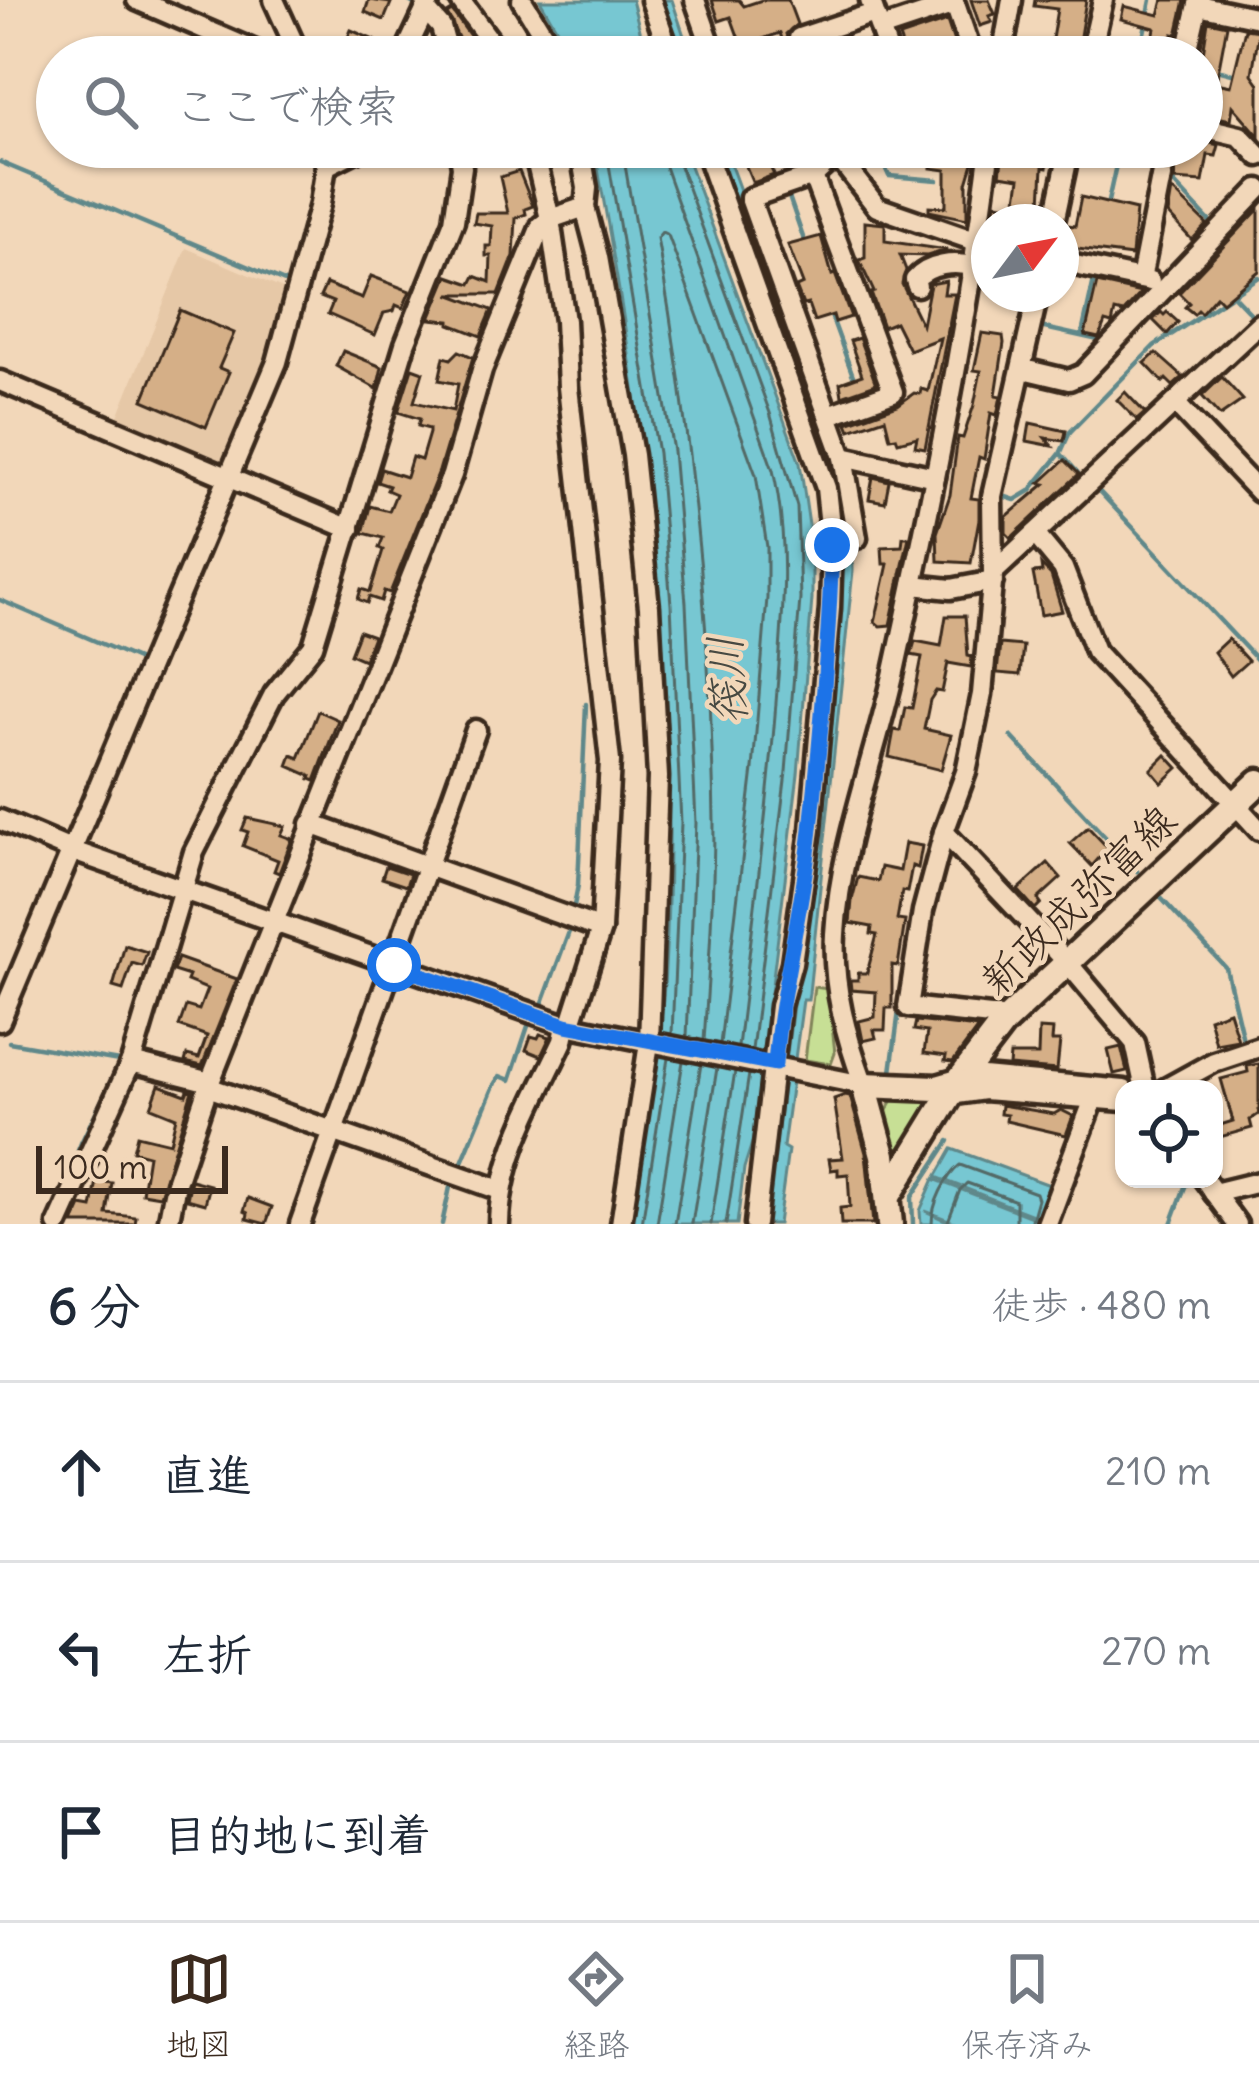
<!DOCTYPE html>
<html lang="ja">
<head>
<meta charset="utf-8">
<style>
	:root { --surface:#fff; --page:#f2f2f3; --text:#1f2937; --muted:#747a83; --line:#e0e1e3; --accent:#3b2a1e }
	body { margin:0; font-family:Delius,"Klee One",sans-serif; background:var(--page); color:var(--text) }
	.controls { position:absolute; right:36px; bottom:36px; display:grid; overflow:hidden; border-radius:24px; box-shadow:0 3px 9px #0004 }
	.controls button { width:108px; height:108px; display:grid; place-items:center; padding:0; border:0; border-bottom:3px solid var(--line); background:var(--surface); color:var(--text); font:60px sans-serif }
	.compass { position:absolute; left:971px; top:204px; width:108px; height:108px; border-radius:50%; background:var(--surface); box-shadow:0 3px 9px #0004; rotate:58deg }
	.scale { position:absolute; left:36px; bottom:30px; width:192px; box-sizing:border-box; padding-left:12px; border:6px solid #3b2a1e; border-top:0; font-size:33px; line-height:42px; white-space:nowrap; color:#3b2a1e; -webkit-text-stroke:9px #f2d7b9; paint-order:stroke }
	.stop { position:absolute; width:36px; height:36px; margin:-27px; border:9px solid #1a73e8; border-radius:50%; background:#fff }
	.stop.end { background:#1a73e8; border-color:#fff; box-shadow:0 3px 12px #0008 }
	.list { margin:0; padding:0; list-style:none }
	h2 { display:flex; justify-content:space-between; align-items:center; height:156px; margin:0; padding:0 48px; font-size:51px }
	h2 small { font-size:39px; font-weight:400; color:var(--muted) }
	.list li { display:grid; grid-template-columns:78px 1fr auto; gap:36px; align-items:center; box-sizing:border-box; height:180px; padding:0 48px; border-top:3px solid var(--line) }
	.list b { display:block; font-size:45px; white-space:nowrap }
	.list em { font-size:39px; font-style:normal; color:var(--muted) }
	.icon { flex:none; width:66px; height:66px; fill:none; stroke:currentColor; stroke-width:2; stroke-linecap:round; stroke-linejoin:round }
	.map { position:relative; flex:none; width:1259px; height:1224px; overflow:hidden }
	.search { position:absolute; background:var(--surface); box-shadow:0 3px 9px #0004; left:36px; right:36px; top:36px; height:132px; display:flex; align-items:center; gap:30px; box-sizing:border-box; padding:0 42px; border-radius:66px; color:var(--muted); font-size:45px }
	.sheet { height:696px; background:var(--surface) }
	nav { display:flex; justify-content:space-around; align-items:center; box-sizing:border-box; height:168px; border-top:3px solid var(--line); background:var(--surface); font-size:33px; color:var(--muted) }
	nav a { display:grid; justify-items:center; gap:6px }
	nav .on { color:var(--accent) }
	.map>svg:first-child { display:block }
	.built { fill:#e6c8a7 }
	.green { fill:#c7df95; stroke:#81845a; stroke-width:3 }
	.water { fill:#77c7d2; stroke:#5f888a; stroke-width:3 }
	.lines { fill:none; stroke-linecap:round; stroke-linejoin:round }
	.shore { stroke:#536966; stroke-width:3 }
	.stream { stroke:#5f888a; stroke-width:4.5 }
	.building { fill:#d5af87; stroke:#3b2a1e; stroke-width:3 }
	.minor-casing { stroke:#3b2a1e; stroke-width:27 }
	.major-casing { stroke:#3b2a1e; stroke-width:33 }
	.minor { stroke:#f2d7b9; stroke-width:18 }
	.major { stroke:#f2d7b9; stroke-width:24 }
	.route { stroke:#1a73e8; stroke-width:15 }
	.labels { text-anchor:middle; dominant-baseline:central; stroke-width:9; stroke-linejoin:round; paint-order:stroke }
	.street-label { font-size:42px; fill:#3b2a1e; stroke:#f2d7b9 }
	.water-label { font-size:45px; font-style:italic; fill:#474942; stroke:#f2d7b9 }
</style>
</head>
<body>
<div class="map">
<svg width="1259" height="1224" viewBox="0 0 1259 1224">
	<rect width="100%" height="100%" fill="#f2d7b9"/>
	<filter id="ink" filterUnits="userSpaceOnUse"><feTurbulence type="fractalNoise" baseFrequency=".00833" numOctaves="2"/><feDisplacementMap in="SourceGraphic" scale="24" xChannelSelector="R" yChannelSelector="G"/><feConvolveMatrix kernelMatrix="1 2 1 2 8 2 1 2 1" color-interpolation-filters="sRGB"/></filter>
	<g filter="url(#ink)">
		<polygon class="built" points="186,248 285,290 267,357 223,471 114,426"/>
		<g class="green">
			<polygon points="814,987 828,989 835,1053 831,1064 805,1060"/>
			<polygon points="893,1100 928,1101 932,1106 904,1148 893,1149 886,1112"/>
		</g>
		<g class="water">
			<polygon points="540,0 632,0 647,57 573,57"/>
			<polygon points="659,0 672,0 691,57 678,57"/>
			<path d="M594,147H683L800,463L812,546V599L798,774L753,1140L744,1168L737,1224H630C640,1161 654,1098 660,1035C688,738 648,439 594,147Z"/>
			<polygon points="711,147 724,147 824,418 836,454 852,539 853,571 809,993 808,1000 803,1000 783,1147 788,1150 778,1224 766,1224 830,704 828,473"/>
			<polygon points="952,1149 1055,1187 1043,1219 936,1177"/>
			<polygon points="934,1179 1042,1221 1041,1224 959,1224 925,1211 953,1224 921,1224 920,1211"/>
		</g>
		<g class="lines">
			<g class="shore">
				<polyline points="606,147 658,453 671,604 681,823 672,1034"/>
				<polyline points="622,147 673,451 686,603 696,823 687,1037"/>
				<path d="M658,147L773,470C790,544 783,615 777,690C768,810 752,928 738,1047"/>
				<polyline points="673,147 770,413 797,507 800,599 786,772 752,1050"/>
				<path d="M704,1041C709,968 714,894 714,821C711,625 691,431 657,238L662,232L668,235L756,475L767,547V598L753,769L720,1044"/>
				<polyline points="642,1224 668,1058"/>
				<polyline points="657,1224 683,1061"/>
				<polyline points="675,1224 701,1064"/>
				<polyline points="692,1224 717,1068"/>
				<polyline points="711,1224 735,1071"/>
				<polyline points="726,1224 749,1074"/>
				<path d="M932,1224C932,1204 945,1177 960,1165L1036,1193L1038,1199L1031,1224"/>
				<polyline points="947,1224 960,1190 967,1183 1016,1201 1016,1224"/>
			</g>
			<g class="stream">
				<polyline points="407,0 416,5"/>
				<polyline points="763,34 771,57"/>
				<polyline points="1140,53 1157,57"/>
				<polyline points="1139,57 1151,0"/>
				<polyline points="1202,66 1236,75"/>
				<polyline points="876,147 889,176 938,180"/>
				<polyline points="1078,148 1154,166"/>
				<polyline points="0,162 287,283"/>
				<polyline points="1168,177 1216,228"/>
				<polyline points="787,191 805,243"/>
				<polyline points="1107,206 1120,147"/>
				<polyline points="1234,296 1255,318"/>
				<polyline points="829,310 856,384"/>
				<polyline points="1040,327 1103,341"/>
				<polyline points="1082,334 1095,275"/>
				<polyline points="1062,455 1078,473"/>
				<polyline points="1095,487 1259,662"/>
				<polyline points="1003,496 1015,500 1030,491 1060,454 1070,432 1154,346 1259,277"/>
				<polyline points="983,568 984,550"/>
				<polyline points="0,600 137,659"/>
				<polyline points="301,648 312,620"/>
				<polyline points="267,690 293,657"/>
				<polyline points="1011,736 1137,871"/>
				<polyline points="945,805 962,747"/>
				<polyline points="1161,898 1226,968 1244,1044"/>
				<polyline points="573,911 578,885 586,704"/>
				<polyline points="901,992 908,950"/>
				<polyline points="542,1005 570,929"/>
				<polyline points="9,1042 119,1061"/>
				<polyline points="1247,1060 1259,1057"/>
				<polyline points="891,1072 900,1003"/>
				<polyline points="977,1102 994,1099"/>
				<polyline points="460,1167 495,1083 500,1076 510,1080 528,1026"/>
				<polyline points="1208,1199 1226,1224"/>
				<polyline points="294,1213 323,1132"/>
				<polyline points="48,1224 81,1143 126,1050"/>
				<polyline points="442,1224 452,1178"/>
				<polyline points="913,1224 912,1197 949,1141"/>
				<polyline points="1171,1224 1188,1179"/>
			</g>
		</g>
		<g class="building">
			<polygon points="369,0 391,3 384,20 365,12"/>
			<polygon points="712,0 739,0 744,6 762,0 788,0 797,24 786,34 791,49 803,51 847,36 851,48 870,41 876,57 788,57 780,33 760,40 766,57 752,57 750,50 729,57 725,45 739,39 731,17 719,21"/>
			<polygon points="971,0 989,0 995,14 989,16 992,22 980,26"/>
			<polygon points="1035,0 1086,0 1077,54 1039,57 1041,43 1051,45 1057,9 1034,6"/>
			<polygon points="1163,0 1185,0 1177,35 1173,34 1166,56 1150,53 1155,28 1121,19 1124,6 1159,15"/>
			<polygon points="452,11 484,55 467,57 447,14"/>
			<polygon points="947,21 959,57 906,57 899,37"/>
			<polygon points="1208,21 1227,25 1216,83 1231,86 1245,29 1259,31 1252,74 1259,84 1259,136 1233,106 1231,120 1202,114 1202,60"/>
			<polygon points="351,30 374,40 367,57 343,49"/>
			<polygon points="1205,142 1219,145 1216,156 1208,155 1203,182 1174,180 1180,147 1204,147"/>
			<polygon points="752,147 761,147 774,175 753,183 740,152"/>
			<polygon points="1021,147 1045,147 1049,154 1047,168 1043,167 1040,222 1005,222 994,216 996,203 1016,206 1020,178 1000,175 1003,151 1020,154"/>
			<polygon points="1125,147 1153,147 1150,162 1123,158"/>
			<polygon points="932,149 976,153 967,183 967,219 929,211 929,206 946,207 946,170 931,168"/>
			<polygon points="519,171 533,206 525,209 526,214 516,218 514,256 499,294 449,294 492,310 481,336 450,324 450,321 430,319 448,276 471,284 475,276 490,282 491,256 486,256 486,246 491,246 492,226 474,223 476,213 508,213 500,177"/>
			<polygon points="1172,190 1207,224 1192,240 1168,214"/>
			<polygon points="1081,197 1136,210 1132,256 1062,247 1067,225 1075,226"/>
			<polygon points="1259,209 1259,271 1222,302 1216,296 1201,313 1198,310 1194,314 1185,307 1189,303 1179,293"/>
			<polygon points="865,222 885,224 885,241 947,250 927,256 900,255 906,270 902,284 922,325 930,284 946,281 944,294 955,294 925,448 915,446 917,437 898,442 896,437 890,438 885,418 850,430 847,423 898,405 914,393 920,394 921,389 928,391 940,338 909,350 895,322 883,327 871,293 874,292 859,260 865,258"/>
			<polygon points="821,236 832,275 835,274 851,317 835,322 833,315 814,321 808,304 803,305 796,287 803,284 788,245"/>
			<polygon points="371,276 410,291 403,308 396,305 394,311 384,313 375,335 328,314 333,302 320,297 326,284 362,298"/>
			<polygon points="1097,283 1141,293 1123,313 1115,311 1112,324 1105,322 1099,338 1085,335"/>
			<polygon points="180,310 234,333 219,368 229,372 206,427 143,400"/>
			<polygon points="1161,312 1164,315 1167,312 1178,322 1167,334 1153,320"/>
			<polygon points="982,333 1003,336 1004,343 996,395 1001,396 997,415 991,413 984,459 979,457 971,498 979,499 979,519 971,563 938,561 937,533 950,495 958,437 963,438 974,405 981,371 974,370"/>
			<polygon points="859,338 876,384 842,396 840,383 862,375 850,341"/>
			<polygon points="343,351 382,367 377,389 336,366"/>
			<polygon points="459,351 473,357 439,471 390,593 384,591 381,601 369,597 367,603 358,599 361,589 370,592 383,550 379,548 383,538 363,533 370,506 389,511 396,494 387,490 389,486 377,482 381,469 406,477 412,457 421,460 429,433 429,429 418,426 420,419 398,412 412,368 423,372 414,402 453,411 458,384 439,380 444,357 451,359"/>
			<polygon points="1156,353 1183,377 1173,386 1166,379 1163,382 1145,363"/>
			<polygon points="1222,377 1243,400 1220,416 1202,396"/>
			<polygon points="1125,392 1145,413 1137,420 1117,400"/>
			<polygon points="1030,423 1066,431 1064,441 1045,438 1052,446 1027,441"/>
			<polygon points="1065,460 1079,474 1011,538 1006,533 1006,517 1045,484 1040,483"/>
			<polygon points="873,477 889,481 885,502 869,499"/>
			<polygon points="903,537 909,537 890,625 880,626 875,622 888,564 883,564 882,547 902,546"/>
			<polygon points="1041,565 1051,575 1062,611 1041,615 1033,573 1042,572"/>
			<polygon points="946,616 965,616 968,656 972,657 971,667 948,663 942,692 936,691 930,700 924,729 951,735 941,770 889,757 894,730 900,731 905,707 912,708 922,657 911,655 915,641 941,646"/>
			<polygon points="359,631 373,636 364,660 350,654"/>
			<polygon points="1228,639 1248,661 1231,676 1214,652"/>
			<polygon points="1000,644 1023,646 1020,675 997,673"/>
			<polygon points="318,711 338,720 315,781 310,779 311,776 288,766 292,755 299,758"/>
			<polygon points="1166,755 1178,768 1162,783 1151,770"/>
			<polygon points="247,818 285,826 281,835 292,839 279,873 274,871 278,860 243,846 248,832 242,830"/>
			<polygon points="1088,827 1108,848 1092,866 1070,843"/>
			<polygon points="905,843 922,846 918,868 912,866 907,892 902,891 897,920 905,921 898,966 892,965 892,1008 886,1008 885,1030 874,1030 876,1038 863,1041 859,1021 875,1017 876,992 851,990 850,980 858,980 858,973 867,973 877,935 871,934 872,927 850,923 852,900 858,877 878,881 881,867 900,871"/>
			<polygon points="1048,863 1061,878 1038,899 1041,903 1035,909 1018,890"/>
			<polygon points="386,866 410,874 406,886 382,878"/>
			<polygon points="125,945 147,952 142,966 132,963 123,990 113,987"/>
			<polygon points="178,958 237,979 202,1066 185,1062 187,1055 199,1058 207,1036 179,1026 186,1006 199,1010 207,989 187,981 189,976 173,971"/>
			<polygon points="1229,1011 1238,1040 1216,1044 1209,1018"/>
			<polygon points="916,1021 978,1028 953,1062 945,1061 946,1056 924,1053 927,1032 914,1030"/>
			<polygon points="1039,1029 1053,1030 1052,1041 1060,1041 1057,1070 1009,1066 1010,1055 1038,1055"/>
			<polygon points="540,1034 550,1037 541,1056 526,1050 531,1036 538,1038"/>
			<polygon points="1121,1047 1127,1071 1114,1074 1108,1050"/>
			<polygon points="1259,1064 1259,1114 1250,1120 1252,1128 1220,1137 1217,1126 1233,1121 1221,1079 1248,1072 1247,1066"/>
			<polygon points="159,1085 186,1095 188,1090 192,1091 160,1196 142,1193 148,1155 133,1151 137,1135 170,1143 176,1117 151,1107"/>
			<polygon points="845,1095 850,1096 866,1153 873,1224 841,1224 840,1208 850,1207 848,1174 838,1175 838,1169 831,1170 829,1159 843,1158 834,1099"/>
			<polygon points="1001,1105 1054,1114 1061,1110 1073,1116 1066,1135 1006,1121 1007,1115 1000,1114"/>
			<polygon points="191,1180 210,1185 205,1204 187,1199"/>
			<polygon points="97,1181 112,1183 107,1214 136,1217 135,1224 73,1224 81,1206 92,1208"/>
			<polygon points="248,1198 272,1207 266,1224 247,1219 248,1213 244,1211"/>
		</g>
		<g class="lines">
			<g class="minor-casing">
				<g id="minor">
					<polyline points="137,0 269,57"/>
					<polyline points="274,0 300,57"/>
					<polyline points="460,0 502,57"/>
					<polyline points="522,0 557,57"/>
					<polyline points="651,0 671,57"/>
					<polyline points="695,0 715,57"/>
					<polyline points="870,0 890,57"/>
					<polyline points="1198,5 1259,18"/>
					<polyline points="425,9 441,27 449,57"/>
					<polyline points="880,29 955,4 973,57"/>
					<polyline points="799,38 874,13"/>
					<polyline points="403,57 430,0"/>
					<polyline points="1002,57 1012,0"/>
					<polyline points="1090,57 1103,0"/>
					<polyline points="1186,57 1199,0"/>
					<polyline points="1202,127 1240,136 1259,156"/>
					<polyline points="533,147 550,219 565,321 568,387 610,761 601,929 570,1026"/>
					<polyline points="580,147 587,188 585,207 598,257 633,455 649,607 658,777 649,1043 621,1224"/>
					<polyline points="704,147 826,488 832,545 830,608 811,830 792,963 780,1006 755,1224"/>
					<polyline points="832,149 877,207 978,242"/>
					<polyline points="836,155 813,176 750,198 843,457 857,538"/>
					<polyline points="326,166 364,147"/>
					<polyline points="813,176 893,392 829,415"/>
					<polyline points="1054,222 1070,147"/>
					<polyline points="1061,262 1150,281"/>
					<polyline points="1141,279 1167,147"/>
					<path d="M917,286L915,280C928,264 955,261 974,267"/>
					<polyline points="1038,294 992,496 993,573 982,694 966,772 944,832 1067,962 1135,1043 1145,1089"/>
					<polyline points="1023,369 1069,380 1083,374 1259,189"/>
					<polyline points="0,381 350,529"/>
					<polyline points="1175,403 1259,492"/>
					<polyline points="843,457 935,477"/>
					<polyline points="1035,534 1063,568 1095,651 1259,830"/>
					<polyline points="993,573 1259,324"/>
					<polyline points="913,585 951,589 993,581"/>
					<polyline points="0,820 73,851 566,1025 864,1085"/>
					<polyline points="311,824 601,929"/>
					<polyline points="944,832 923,911 908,1007 1009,1018"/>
					<polyline points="0,1021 277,362 320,204 326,166 324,147"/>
					<polyline points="131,1062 210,1082"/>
					<polyline points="958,1082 983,1077 1124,1090"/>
					<path d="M864,1085C846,1036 832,987 835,934C840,844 876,755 895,667C933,494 968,323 990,147"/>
					<polyline points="208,1087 500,1190"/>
					<polyline points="1165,1089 1214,1062 1259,1047"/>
					<polyline points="950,1095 984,1090 1124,1101"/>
					<polyline points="1204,1179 1237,1224"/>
					<polyline points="1214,1193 1259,1182"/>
					<polyline points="58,1224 131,1062 194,852 274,694 313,646 405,344 454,221 462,167 459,147"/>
					<polyline points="168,1224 176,1183 208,1087 452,475 482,370 541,226 550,219 585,207"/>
					<polyline points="300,1224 476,730"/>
					<path d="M499,1224C500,1157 535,1101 563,1041L566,1025"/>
					<polyline points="1047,1224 1094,1099"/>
				</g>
			</g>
			<g class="major-casing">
				<g id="major">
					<polyline points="890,1193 958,1082 1003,1023 1259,782"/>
					<polyline points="890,1224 883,1155 864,1085 937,1088 958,1082"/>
				</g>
			</g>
			<use href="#minor" class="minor"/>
			<use href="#major" class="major"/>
		</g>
	</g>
	<g class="lines" filter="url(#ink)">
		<path class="route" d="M394,965L566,1025L775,1064C781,985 803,908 811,829C821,735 829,640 832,545"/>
	</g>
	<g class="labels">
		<g class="street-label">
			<text transform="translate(1078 900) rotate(-44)">新政成弥富線</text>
		</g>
		<g class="water-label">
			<text transform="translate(727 680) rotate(-94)">筏川</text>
		</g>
	</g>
</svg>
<div class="controls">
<button><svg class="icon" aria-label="locate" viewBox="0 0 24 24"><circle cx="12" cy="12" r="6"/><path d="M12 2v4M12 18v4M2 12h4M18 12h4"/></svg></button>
</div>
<svg class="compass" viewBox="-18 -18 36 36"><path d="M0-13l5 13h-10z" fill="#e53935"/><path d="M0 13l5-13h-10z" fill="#747a83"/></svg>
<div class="scale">100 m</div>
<div class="stop" style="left:394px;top:965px"></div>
<div class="stop end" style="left:832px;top:545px"></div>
<div class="search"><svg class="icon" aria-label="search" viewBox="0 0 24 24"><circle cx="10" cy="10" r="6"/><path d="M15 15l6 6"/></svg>ここで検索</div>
</div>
<section class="sheet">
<h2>6 分<small>徒歩 · 480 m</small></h2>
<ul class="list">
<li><svg class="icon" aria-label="ahead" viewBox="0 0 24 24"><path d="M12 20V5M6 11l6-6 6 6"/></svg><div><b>直進</b></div><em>210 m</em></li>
<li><svg class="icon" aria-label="left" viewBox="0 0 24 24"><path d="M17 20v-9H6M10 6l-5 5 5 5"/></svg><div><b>左折</b></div><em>270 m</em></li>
<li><svg class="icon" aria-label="arrive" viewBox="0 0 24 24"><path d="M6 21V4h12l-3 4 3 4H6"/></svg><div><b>目的地に到着</b></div></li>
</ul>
</section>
<nav>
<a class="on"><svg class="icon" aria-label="map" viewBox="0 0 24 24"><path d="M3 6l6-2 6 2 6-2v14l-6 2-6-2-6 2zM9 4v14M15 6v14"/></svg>地図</a>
<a><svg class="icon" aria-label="directions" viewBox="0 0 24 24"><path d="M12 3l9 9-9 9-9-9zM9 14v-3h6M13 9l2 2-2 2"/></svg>経路</a>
<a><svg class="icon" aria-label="saved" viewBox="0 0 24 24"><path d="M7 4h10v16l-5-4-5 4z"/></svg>保存済み</a>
</nav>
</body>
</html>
